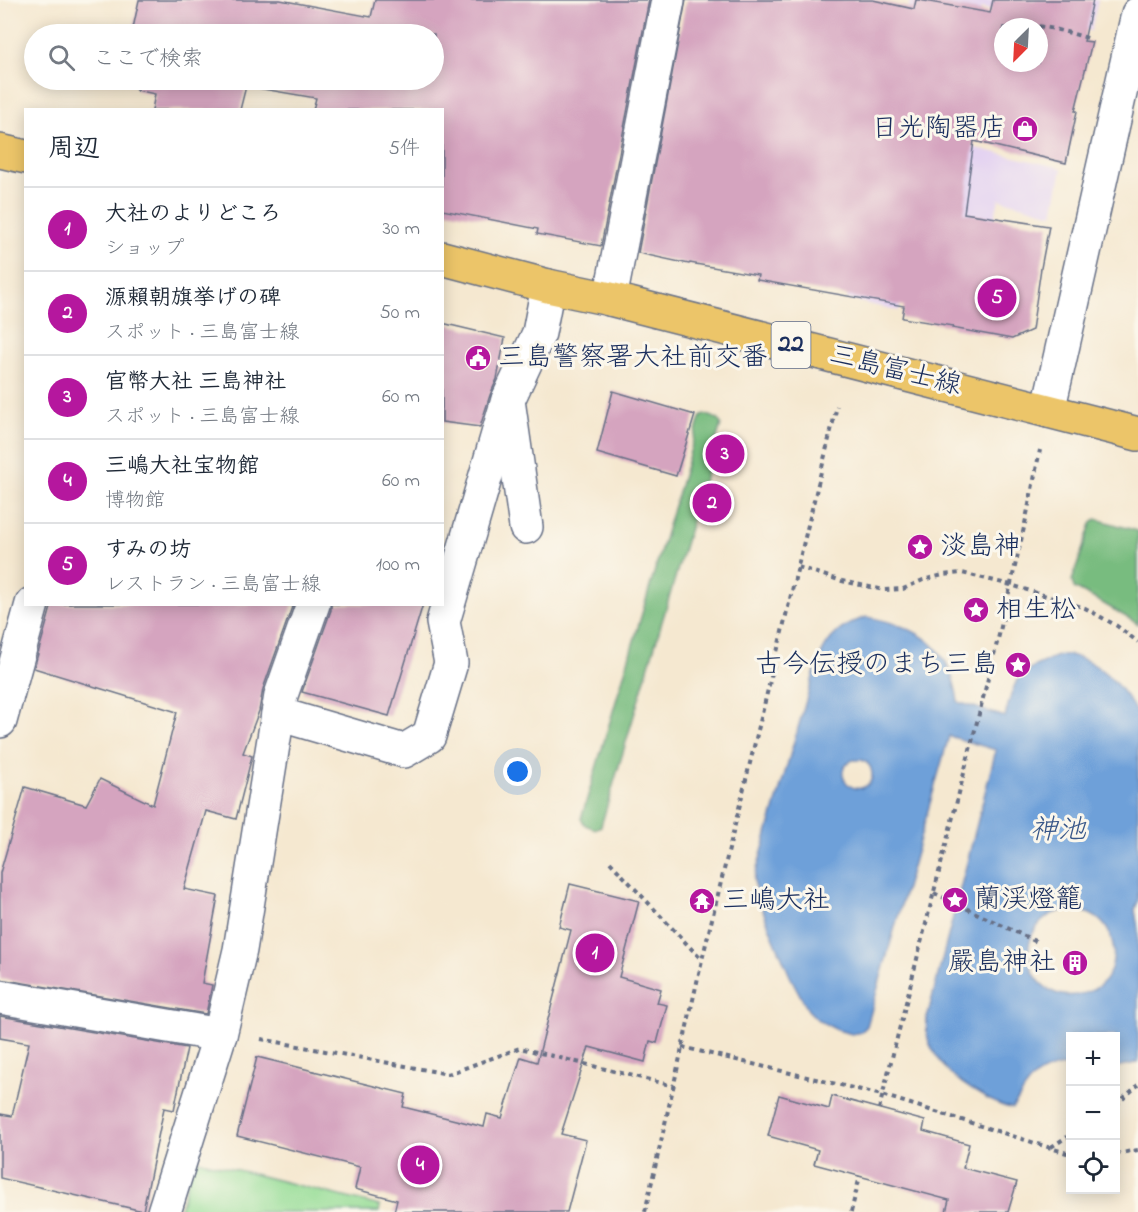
<!DOCTYPE html>
<html lang="ja">
<head>
<meta charset="utf-8">
<style>
	:root { --surface:#fff; --page:#f2f2f3; --text:#1f2937; --muted:#747a83; --line:#e0e1e3; --accent:#b5179e }
	body { margin:0; font-family:"Indie Flower","Klee One",sans-serif; background:var(--page); color:var(--text) }
	.controls { position:absolute; right:18px; bottom:18px; display:grid; overflow:hidden; border-radius:0px; box-shadow:0 3px 15px #0003 }
	.controls button { width:54px; height:54px; display:grid; place-items:center; padding:0; border:0; border-bottom:2px solid var(--line); background:var(--surface); color:var(--text); font:30px sans-serif }
	.compass { position:absolute; left:994px; top:18px; width:54px; height:54px; border-radius:50%; background:var(--surface); box-shadow:0 3px 15px #0003; rotate:204deg }
	.you { position:absolute; left:518px; top:772px; width:21px; height:21px; margin:-15px; border:4px solid #fff; border-radius:50%; background:#1a73e8; box-shadow:0 0 0 9px #1a73e833 }
	.badge { display:grid; place-items:center; width:39px; height:39px; border-radius:50%; background:var(--accent); color:#fff; font-size:20px; font-weight:700 }
	.pin { position:absolute; translate:-50% -50%; border:3px solid #fff; box-shadow:0 2px 6px #0006 }
	.list { margin:0; padding:0; list-style:none }
	h2 { display:flex; justify-content:space-between; align-items:center; height:78px; margin:0; padding:0 24px; font-size:26px }
	h2 small { font-size:20px; font-weight:400; color:var(--muted) }
	.list li { display:grid; grid-template-columns:39px 1fr auto; gap:18px; align-items:center; box-sizing:border-box; height:84px; padding:0 24px; border-top:2px solid var(--line) }
	.list b { display:block; font-size:22px; white-space:nowrap }
	.list p { margin:0; font-size:20px; white-space:nowrap; color:var(--muted) }
	.list em { font-size:20px; font-style:normal; color:var(--muted) }
	.icon { flex:none; width:33px; height:33px; fill:none; stroke:currentColor; stroke-width:2; stroke-linecap:round; stroke-linejoin:round }
	.map { position:relative; flex:none; width:1138px; height:1212px; overflow:hidden }
	.search { position:absolute; background:var(--surface); box-shadow:0 3px 15px #0003; left:24px; top:24px; width:420px; height:66px; display:flex; align-items:center; gap:15px; box-sizing:border-box; padding:0 21px; border-radius:33px; color:var(--muted); font-size:22px }
	.panel { position:absolute; background:var(--surface); box-shadow:0 3px 15px #0003; left:24px; top:108px; width:420px; height:498px; border-radius:0px }
	.map>svg:first-child { display:block }
	.built { fill:#e4d3f1 }
	.green { fill:#96dd96; stroke:#58867a; stroke-width:1.5 }
	.forest { fill:#78bc7f; stroke:#4a766e; stroke-width:1.5 }
	.water { fill:#6ea0d9; stroke:#44689c; stroke-width:1.5; fill-rule:evenodd }
	.building { fill:#d5a4bf; fill-rule:evenodd }
	.lines { fill:none; stroke-linecap:round; stroke-linejoin:round }
	.minor-casing { stroke:#677086; stroke-width:36 }
	.major-casing { stroke:#677086; stroke-width:36 }
	.path { stroke:#677086; stroke-width:4; stroke-dasharray:4.5 4.5; stroke-linecap:butt }
	.minor { stroke:#fff; stroke-width:33 }
	.major { stroke:#ecc569; stroke-width:33 }
	.labels { text-anchor:middle; dominant-baseline:central; stroke-width:6; stroke-linejoin:round; paint-order:stroke }
	.shield { fill:#fbf7ec; stroke:#5e6b89; stroke-width:1.5 }
	.shield-label { font-size:26px; font-weight:bold; fill:#1b2f5e }
	.poi-label { font-size:27px; fill:#1b2f5e; stroke:#fbf7ec; text-anchor:start }
	.street-label { font-size:27px; fill:#1b2f5e; stroke:#fbf7ec }
	.water-label { font-size:28px; font-style:italic; fill:#385789; stroke:#fbf7ec }
</style>
</head>
<body>
<div class="map">
<svg width="1138" height="1212" viewBox="0 0 1138 1212">
	<rect width="100%" height="100%" fill="#fbf7ec"/>
	<filter id="ink" filterUnits="userSpaceOnUse"><feTurbulence type="fractalNoise" baseFrequency=".0167" numOctaves="2"/><feDisplacementMap in="SourceGraphic" scale="12" xChannelSelector="R" yChannelSelector="G"/><feConvolveMatrix kernelMatrix="1 2 1 2 8 2 1 2 1" color-interpolation-filters="sRGB"/></filter>
	<filter id="wash" filterUnits="userSpaceOnUse"><feTurbulence type="fractalNoise" baseFrequency=".008" numOctaves="4" result="noise"/><feDisplacementMap in="SourceGraphic" scale="24" xChannelSelector="R" yChannelSelector="G"/><feGaussianBlur stdDeviation="1.35" result="paint"/><feColorMatrix in="noise" values="0 0 0 0 0 0 0 0 0 0 0 0 0 0 0 0 0 1.4 0 .05"/><feComposite in="paint" operator="in"/></filter>
	<g filter="url(#wash)">
		<rect width="100%" height="100%" fill="#f5e8d0"/>
		<polygon class="built" points="910,0 1098,0 1091,31 981,8 964,82 967,146 1062,168 1053,214 999,199 994,221 914,233 899,311 847,299"/>
		<polygon class="green" points="194,1159 380,1206 379,1212 179,1212"/>
		<g class="forest">
			<polygon points="704,414 718,419 721,424 601,826 595,829 585,825 581,819 700,418"/>
			<polygon points="1096,519 1138,531 1138,624 1099,601 1074,588 1072,581 1091,524"/>
		</g>
		<path class="water" d="M867,617C920,627 950,645 958,702L1005,717C1008,706 1012,686 1019,678C1024,672 1034,666 1042,663C1050,659 1059,654 1068,655C1099,659 1125,690 1138,716V900L1135,910L1138,930V1062C1132,1065 1122,1065 1116,1067V1036H1070V1066C1059,1065 1041,1071 1033,1079C1024,1087 1020,1099 1012,1108C996,1106 962,1085 950,1073C942,1065 933,1052 929,1042C926,1034 926,1026 927,1018L996,750L949,736L867,1026L861,1032L852,1034L837,1030L818,1020L808,1010L790,976L773,936L756,893L754,879L807,697C819,658 823,630 867,617ZM853,760C854,760 861,760 862,760C874,765 876,781 864,787C852,793 837,778 845,766C846,765 852,760 853,760ZM1064,910C1070,910 1077,909 1082,911C1111,919 1120,948 1109,974C1104,984 1095,990 1085,993C1037,1009 1007,946 1047,917C1051,913 1059,912 1064,910Z"/>
		<g id="blocks">
			<g class="building">
				<polygon points="139,0 280,0 371,17 375,0 649,0 601,246 537,234 538,229 442,210 442,110 313,110 316,98 246,86 240,110 152,110 155,94 136,90 138,80 434,80 434,34 138,34 132,33"/>
				<path d="M686,0H873L914,9L916,0H919L990,13L993,0H1093L1084,41L1092,42L1075,111H1077L1066,163L974,141L964,213L1049,226L1041,268L1032,330L1012,339L952,328L953,326L902,318L904,306L757,280L758,275L690,263L689,264L638,253ZM1003,27H1039V63H1003Z"/>
				<polygon points="442,323 505,338 497,379 490,395 480,427 442,422"/>
				<polygon points="613,391 695,415 676,476 597,453"/>
				<polygon points="52,604 293,604 263,689 259,711 243,753 252,756 236,819 206,811 184,889 218,896 202,983 212,985 206,1014 0,979 0,873 25,787 86,805 100,779 153,805 177,712 34,668"/>
				<polygon points="331,604 423,604 389,716 302,692 331,610"/>
				<polygon points="570,884 639,901 619,977 661,989 657,1003 667,1005 657,1043 650,1041 645,1062 589,1047 561,1134 586,1140 567,1212 394,1212 397,1200 355,1189 360,1167 237,1136 257,1057 406,1094 403,1107 484,1127 487,1114 502,1118 521,1057 537,1062 571,930 559,927"/>
				<polygon points="0,1016 187,1048 174,1110 164,1108 143,1211 0,1178 0,1114 12,1116 29,1043 0,1038"/>
				<polygon points="779,1095 829,1109 832,1096 925,1121 923,1131 969,1144 963,1168 1017,1182 1008,1212 946,1212 949,1200 814,1164 818,1150 768,1136"/>
			</g>
		</g>
	</g>
	<g filter="url(#ink)">
		<use href="#blocks" fill-opacity="0" stroke="#677086" stroke-width="1.5"/>
		<g class="lines">
			<g class="minor-casing">
				<g id="minor">
					<polyline points="610,299 668,0"/>
					<polyline points="1048,411 1138,14"/>
					<polyline points="526,527 508,400 539,333 548,286"/>
					<polyline points="278,714 404,751 429,736 451,663 443,622 508,400"/>
					<polyline points="0,721 32,604"/>
					<polyline points="0,997 220,1035"/>
					<polyline points="164,1212 221,1031 240,950 281,695 313,604"/>
				</g>
			</g>
			<g class="major-casing">
				<g id="major">
					<polyline points="0,151 26,157"/>
					<polyline points="442,258 548,286 610,299 1138,434"/>
				</g>
			</g>
			<g class="path">
				<path d="M1021,27C1034,21 1076,35 1091,39"/>
				<polyline points="798,567 842,581 884,590 903,589 923,580 943,575 962,573 1011,585 1085,608 1117,626 1138,642"/>
				<polyline points="610,862 701,959"/>
				<polyline points="934,893 1039,943"/>
				<polyline points="261,1039 448,1074 520,1048 674,1086"/>
				<polyline points="682,1047 882,1095 1070,1154"/>
				<polyline points="1116,1105 1138,1085"/>
				<polyline points="879,1109 1000,631 1026,519 1040,450"/>
				<polyline points="1051,1147 1070,1135"/>
				<polyline points="1116,1154 1138,1150"/>
				<polyline points="645,1212 702,960 837,406"/>
				<polyline points="851,1212 860,1176"/>
			</g>
			<use href="#minor" class="minor"/>
			<use href="#major" class="major"/>
		</g>
	</g>
	<defs>
		<g id="shop-disc" transform="scale(1.35)"><circle r="9.5" fill="#b5179e" stroke="#fbf7ec"/><path d="M-5-2.5h2.3a2.7 3.5 0 0 1 5.4 0H5L5.5 6h-11ZM-1.5-2.5h3a1.5 2.3 0 0 0-3 0Z" fill="#fff"/></g>
		<g id="civic-disc" transform="scale(1.35)"><circle r="9.5" fill="#b5179e" stroke="#fbf7ec"/><path d="M-.6-6.5H3V-4.5H.6V-3L4-1V1h2V6H-6V1h2V-1L-.6-3ZM-1.2 2.5V6h2.4V2.5Z" fill="#fff"/></g>
		<g id="sight-disc" transform="scale(1.35)"><circle r="9.5" fill="#b5179e" stroke="#fbf7ec"/><path d="M0-6L1.8-2.2L6-1.7L2.9 1.2L3.7 5.4L0 3.3L-3.7 5.4L-2.9 1.2L-6-1.7L-1.8-2.2Z" fill="#fff"/></g>
		<g id="temple-disc" transform="scale(1.35)"><circle r="9.5" fill="#b5179e" stroke="#fbf7ec"/><path d="M0-6L5-2H3V0L6.5 2.5H4V6H1.5V3h-3V6H-4V2.5H-6.5L-3 0V-2H-5Z" fill="#fff"/></g>
		<g id="building-disc" transform="scale(1.35)"><circle r="9.5" fill="#b5179e" stroke="#fbf7ec"/><path d="M-4-6H4V6H1V3H-1V6H-4ZM-2.5-4.3h1.7v1.8h-1.7ZM.8-4.3h1.7v1.8H.8ZM-2.5-1h1.7V.8h-1.7ZM.8-1h1.7V.8H.8Z" fill="#fff"/></g>
	</defs>
	<g fill-rule="evenodd">
		<use href="#shop-disc" x="1025" y="129"/>
		<use href="#civic-disc" x="478" y="358"/>
		<use href="#sight-disc" x="920" y="547"/>
		<use href="#sight-disc" x="976" y="610"/>
		<use href="#sight-disc" x="1018" y="665"/>
		<use href="#sight-disc" x="955" y="900"/>
		<use href="#temple-disc" x="702" y="901"/>
		<use href="#building-disc" x="1075" y="963"/>
	</g>
	<g class="labels">
		<rect class="shield" x="771.5" y="322" width="39" height="46" rx="4.5"/>
		<g class="shield-label">
			<text x="791" y="345">22</text>
		</g>
		<g class="poi-label">
			<text x="1006" y="129" text-anchor="end">日光陶器店</text>
			<text x="498" y="358">三島警察署大社前交番</text>
			<text x="940" y="547">淡島神</text>
			<text x="996" y="610">相生松</text>
			<text x="998" y="665" text-anchor="end">古今伝授のまち三島</text>
			<text x="974" y="900">蘭渓燈籠</text>
			<text x="722" y="901">三嶋大社</text>
			<text x="1056" y="963" text-anchor="end">嚴島神社</text>
		</g>
		<g class="street-label">
			<text transform="translate(895 371) rotate(14)">三島富士線</text>
		</g>
		<g class="water-label">
			<text x="1058" y="831">神池</text>
		</g>
	</g>
</svg>
<div class="controls">
<button>+</button>
<button>−</button>
<button><svg class="icon" aria-label="locate" viewBox="0 0 24 24"><circle cx="12" cy="12" r="6"/><path d="M12 2v4M12 18v4M2 12h4M18 12h4"/></svg></button>
</div>
<svg class="compass" viewBox="-18 -18 36 36"><path d="M0-13l5 13h-10z" fill="#e53935"/><path d="M0 13l5-13h-10z" fill="#747a83"/></svg>
<div class="you"></div>
<div class="pin badge" style="left:595px;top:953px">1</div>
<div class="pin badge" style="left:712px;top:503px">2</div>
<div class="pin badge" style="left:725px;top:454px">3</div>
<div class="pin badge" style="left:420px;top:1165px">4</div>
<div class="pin badge" style="left:997px;top:298px">5</div>
<div class="search"><svg class="icon" aria-label="search" viewBox="0 0 24 24"><circle cx="10" cy="10" r="6"/><path d="M15 15l6 6"/></svg>ここで検索</div>
<section class="panel">
<h2>周辺<small>5件</small></h2>
<ul class="list">
<li><span class="badge">1</span><div><b>大社のよりどころ</b><p>ショップ</p></div><em>30 m</em></li>
<li><span class="badge">2</span><div><b>源賴朝旗挙げの碑</b><p>スポット · 三島富士線</p></div><em>50 m</em></li>
<li><span class="badge">3</span><div><b>官幣大社 三島神社</b><p>スポット · 三島富士線</p></div><em>60 m</em></li>
<li><span class="badge">4</span><div><b>三嶋大社宝物館</b><p>博物館</p></div><em>60 m</em></li>
<li><span class="badge">5</span><div><b>すみの坊</b><p>レストラン · 三島富士線</p></div><em>100 m</em></li>
</ul>
</section>
</div>
</body>
</html>
